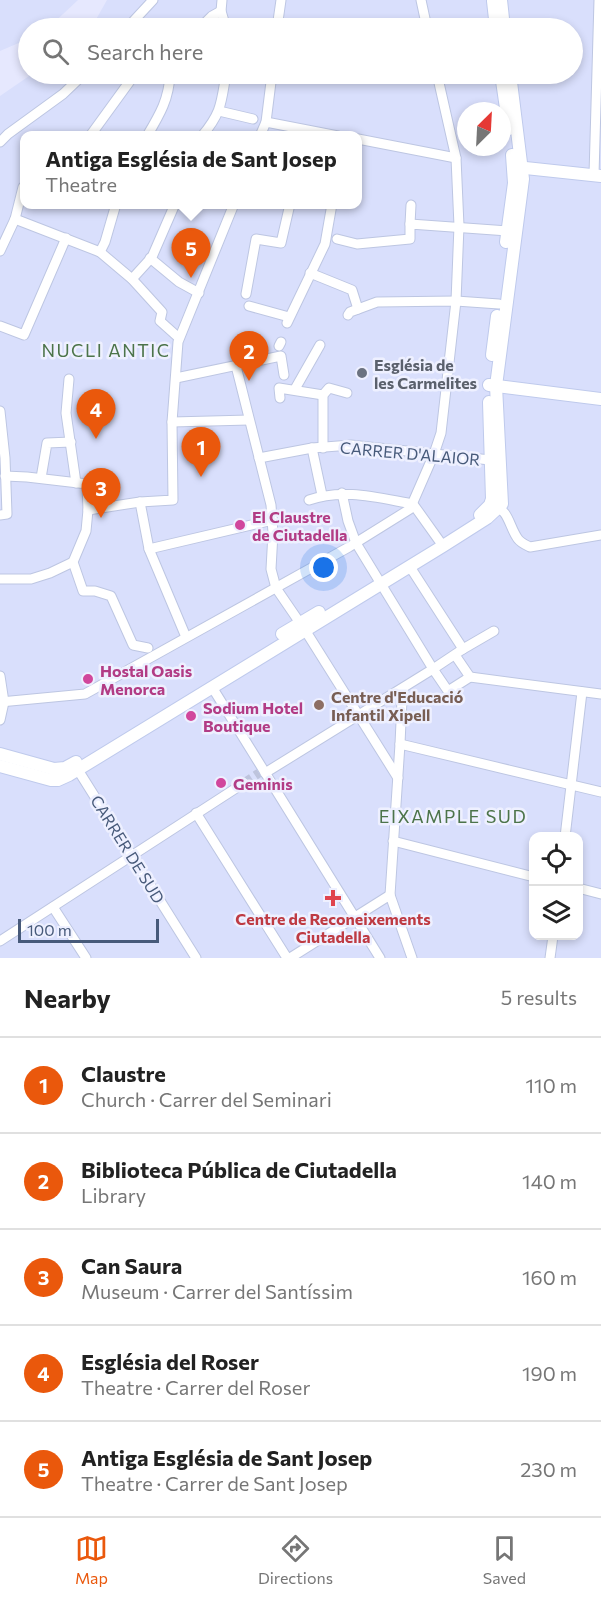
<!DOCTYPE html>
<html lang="en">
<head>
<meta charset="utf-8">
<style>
	:root { --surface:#fff; --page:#f2f2f2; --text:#222; --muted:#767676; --line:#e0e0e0; --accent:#ea580c }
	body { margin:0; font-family:Commissioner,sans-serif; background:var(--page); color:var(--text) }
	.controls { position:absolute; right:18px; bottom:18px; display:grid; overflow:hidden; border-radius:12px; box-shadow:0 3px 9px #0003 }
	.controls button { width:54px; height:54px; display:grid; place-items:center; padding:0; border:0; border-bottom:2px solid var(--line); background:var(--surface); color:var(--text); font:30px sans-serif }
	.compass { position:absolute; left:457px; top:102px; width:54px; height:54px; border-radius:50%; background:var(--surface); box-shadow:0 3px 9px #0003; rotate:24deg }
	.scale { position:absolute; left:18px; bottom:15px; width:141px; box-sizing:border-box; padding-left:6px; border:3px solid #475a7a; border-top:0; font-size:16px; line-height:21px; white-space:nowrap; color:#475a7a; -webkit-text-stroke:4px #eef0ff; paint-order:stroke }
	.you { position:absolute; left:324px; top:568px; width:21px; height:21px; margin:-15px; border:4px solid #fff; border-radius:50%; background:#1a73e8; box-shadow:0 0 0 9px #1a73e833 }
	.badge { display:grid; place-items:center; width:39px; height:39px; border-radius:50%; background:var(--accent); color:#fff; font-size:20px; font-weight:700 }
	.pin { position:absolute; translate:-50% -50px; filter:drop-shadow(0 2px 3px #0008) }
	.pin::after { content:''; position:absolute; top:32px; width:21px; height:18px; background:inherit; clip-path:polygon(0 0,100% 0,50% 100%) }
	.popup { position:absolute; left:20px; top:131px; width:342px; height:78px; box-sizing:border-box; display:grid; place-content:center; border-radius:12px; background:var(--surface); filter:drop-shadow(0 2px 4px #0005); font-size:20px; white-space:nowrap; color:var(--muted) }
	.popup b { font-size:22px; color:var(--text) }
	.popup::after { content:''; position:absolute; left:50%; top:100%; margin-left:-12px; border:12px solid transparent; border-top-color:var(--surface) }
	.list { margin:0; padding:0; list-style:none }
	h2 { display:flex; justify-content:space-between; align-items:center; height:78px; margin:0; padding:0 24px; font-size:26px }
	h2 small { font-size:20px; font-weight:400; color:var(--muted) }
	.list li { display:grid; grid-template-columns:39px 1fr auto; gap:18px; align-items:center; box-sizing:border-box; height:96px; padding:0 24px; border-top:2px solid var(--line) }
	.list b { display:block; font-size:22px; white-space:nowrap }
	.list p { margin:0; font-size:20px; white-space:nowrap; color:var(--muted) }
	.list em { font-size:20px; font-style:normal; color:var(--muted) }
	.icon { flex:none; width:33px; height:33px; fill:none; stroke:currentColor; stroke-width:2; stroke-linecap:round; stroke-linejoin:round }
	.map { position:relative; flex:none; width:601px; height:958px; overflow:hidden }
	.search { position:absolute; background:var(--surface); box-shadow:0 3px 9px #0003; left:18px; right:18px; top:18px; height:66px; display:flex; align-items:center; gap:15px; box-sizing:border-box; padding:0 21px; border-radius:33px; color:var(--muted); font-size:22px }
	.sheet { height:558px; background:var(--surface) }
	nav { display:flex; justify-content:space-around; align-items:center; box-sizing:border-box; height:84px; border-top:2px solid var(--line); background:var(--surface); font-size:16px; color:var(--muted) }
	nav a { display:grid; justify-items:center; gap:3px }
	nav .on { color:var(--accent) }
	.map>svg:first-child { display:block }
	.residential { fill:#d9dffc; fill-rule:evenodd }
	.green { fill:#e8c2ee }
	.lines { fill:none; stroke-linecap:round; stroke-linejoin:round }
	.street-tunnel { stroke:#bec4dd; stroke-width:9; stroke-dasharray:9 4.5; stroke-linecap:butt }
	.street-casing { stroke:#bdc6e2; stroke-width:11 }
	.secondary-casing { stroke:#bfcaec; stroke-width:14 }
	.street { stroke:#fff; stroke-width:9 }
	.secondary { stroke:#fff; stroke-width:12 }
	.worship-dot { fill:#6b7280; stroke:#eef0ff; stroke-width:2 }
	.hotel-dot { fill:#d1479c; stroke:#eef0ff; stroke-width:2 }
	.education-dot { fill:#8d6e63; stroke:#eef0ff; stroke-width:2 }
	.health-dot { fill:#e0444e; stroke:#eef0ff; stroke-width:2 }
	.labels { text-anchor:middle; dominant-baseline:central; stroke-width:5; stroke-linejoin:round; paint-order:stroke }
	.worship-label { font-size:16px; font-weight:bold; fill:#5b616d; stroke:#eef0ff; text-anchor:start }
	.street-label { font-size:16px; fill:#475a7a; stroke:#eef0ff }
	.hotel-label { font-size:16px; font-weight:bold; fill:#b23c85; stroke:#eef0ff; text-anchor:start }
	.education-label { font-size:16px; font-weight:bold; fill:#785e54; stroke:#eef0ff; text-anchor:start }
	.health-label { font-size:16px; font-weight:bold; fill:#be3a42; stroke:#eef0ff }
	.neighbourhood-label { font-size:18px; letter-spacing:1.5px; fill:#4c744a; stroke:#eef0ff }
</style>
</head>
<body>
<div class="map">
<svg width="601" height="958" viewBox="0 0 601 958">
	<rect width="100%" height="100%" fill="#e6e8fe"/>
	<g class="residential">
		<polygon points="0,0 78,0 48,28 28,28 28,39 0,51"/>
		<path d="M107,0H601V958H0V96L32,74H572V28H87L94,23ZM466,111H502V147H466ZM24,136H358V204H24ZM534,837H578V936H534Z"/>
	</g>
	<polygon class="green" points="324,22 371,27 371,28 324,28"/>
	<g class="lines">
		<polyline class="street-tunnel" points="244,783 259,773"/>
		<g class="street-casing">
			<g id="street">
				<polyline points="222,0 221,11 226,28"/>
				<polyline points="421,0 427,28"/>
				<polyline points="127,28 153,0"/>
				<polyline points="200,28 212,16 221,11"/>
				<polyline points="277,28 281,0"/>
				<polyline points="219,111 253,119"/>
				<polyline points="266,122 338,136"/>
				<polyline points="90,136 135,74"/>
				<path d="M147,136C160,114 169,99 170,74"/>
				<path d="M202,136C222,112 221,103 226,74"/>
				<polyline points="260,136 266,122 272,74"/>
				<polyline points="358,139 456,158"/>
				<polyline points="0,142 8,134 63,94 84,74"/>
				<polyline points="594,175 599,0"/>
				<polyline points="15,219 100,252 132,279 162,312 160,321 179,338"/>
				<polyline points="410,224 411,205"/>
				<polyline points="337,239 357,244 410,239 410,224 508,231"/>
				<polyline points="0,251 15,219 23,187 24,188"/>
				<polyline points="100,252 105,242 116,204"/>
				<polyline points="150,258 179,282 199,293"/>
				<polyline points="310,273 352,290 358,309"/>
				<polyline points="132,279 152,257 175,204"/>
				<polyline points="246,294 256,239 281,243 290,204"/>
				<polyline points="249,306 289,317"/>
				<polyline points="348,315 350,312 377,302 456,301 499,304"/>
				<polyline points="287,323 325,244 332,204"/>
				<polyline points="0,326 24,335 66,238"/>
				<polyline points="279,346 281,342"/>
				<polyline points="236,366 271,505 273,533 271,569 276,588 300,623"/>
				<polyline points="176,378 281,356 284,375"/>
				<polyline points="69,379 66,413 76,483"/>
				<polyline points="295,389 320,345"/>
				<polyline points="280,398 279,388 323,395"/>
				<polyline points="0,411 5,458 7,514 0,515"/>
				<polyline points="172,422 249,420"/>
				<polyline points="312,448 322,495"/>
				<polyline points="323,448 323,395 329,388 347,393"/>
				<polyline points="259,458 312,448 351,445 490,460"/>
				<polyline points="5,476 27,477 87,484 88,510 86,531 73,562 83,591 95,591 111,596 133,645 148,648"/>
				<polyline points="41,478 47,443 71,442"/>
				<path d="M309,500C343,488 378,498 413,504L443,546"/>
				<polyline points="140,502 149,549 186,637"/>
				<path d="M493,506C509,509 509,527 518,539C521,543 526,545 530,547L601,535"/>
				<polyline points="88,510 140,502 173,500 172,422 178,342 234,204"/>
				<polyline points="149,549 273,520"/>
				<polyline points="408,567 412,570 463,649 433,669 448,691 470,677 455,655"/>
				<polyline points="0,579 31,579 50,573 73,562"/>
				<polyline points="305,630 398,778"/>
				<polyline points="463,649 494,631"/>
				<polyline points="0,676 4,702 0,720"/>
				<polyline points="470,677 601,694"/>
				<polyline points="212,687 380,958"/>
				<polyline points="0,702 85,694 349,547 410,509 434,454 441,433 456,301 459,226 456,158 437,74"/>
				<polyline points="400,744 601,792"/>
				<polyline points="78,770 196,958"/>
				<polyline points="265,773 433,669 356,543 348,521 342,493"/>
				<polyline points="196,813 287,958"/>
				<polyline points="565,837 582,692"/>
				<polyline points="393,841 534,877"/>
				<polyline points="578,888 601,894"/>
				<polyline points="390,895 400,744 402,700 400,690"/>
				<polyline points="53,907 86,958"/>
				<polyline points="0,941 244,783"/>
				<polyline points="290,958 390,895 412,958"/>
				<polyline points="550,958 553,936"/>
			</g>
		</g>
		<g class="secondary-casing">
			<g id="secondary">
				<polyline points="501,0 504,28"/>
				<polyline points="493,1 496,28"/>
				<polyline points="501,74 509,129"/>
				<polyline points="516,167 601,176"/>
				<polyline points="506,242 514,183 512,155"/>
				<polyline points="492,355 497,316"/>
				<polyline points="489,385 601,399"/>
				<polyline points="480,515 490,505 492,499 489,402"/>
				<polyline points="282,634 319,612"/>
				<polyline points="0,754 54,769 65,768 76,762"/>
				<polyline points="0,766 51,780 58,780 69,775 443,546 487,518 502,504 496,386 523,179 510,74"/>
			</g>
		</g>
		<use href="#street" class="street"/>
		<use href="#secondary" class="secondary"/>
	</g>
	<circle class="worship-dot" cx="362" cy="373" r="6"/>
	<g class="hotel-dot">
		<circle cx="240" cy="525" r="6"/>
		<circle cx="88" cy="679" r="6"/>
		<circle cx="191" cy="716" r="6"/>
		<circle cx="221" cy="783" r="6"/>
	</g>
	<circle class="education-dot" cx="319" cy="705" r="6"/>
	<path class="health-dot" d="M330 889h6v6h6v6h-6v6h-6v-6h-6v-6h6z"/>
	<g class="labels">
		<g class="worship-label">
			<text x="374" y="364">Església de<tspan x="374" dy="18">les Carmelites</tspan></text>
		</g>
		<g class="street-label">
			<text transform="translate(410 453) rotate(5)">CARRER D'ALAIOR</text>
			<text transform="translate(128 849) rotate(58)">CARRER DE SUD</text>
		</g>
		<g class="hotel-label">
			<text x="252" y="516">El Claustre<tspan x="252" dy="18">de Ciutadella</tspan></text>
			<text x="100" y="670">Hostal Oasis<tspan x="100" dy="18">Menorca</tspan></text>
			<text x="203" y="707">Sodium Hotel<tspan x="203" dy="18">Boutique</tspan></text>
			<text x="233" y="783">Geminis</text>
		</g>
		<g class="education-label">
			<text x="331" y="696">Centre d'Educació<tspan x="331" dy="18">Infantil Xipell</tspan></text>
		</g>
		<g class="health-label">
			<text x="333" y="918">Centre de Reconeixements<tspan x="333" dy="18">Ciutadella</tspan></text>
		</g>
		<g class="neighbourhood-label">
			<text x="106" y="350">NUCLI ANTIC</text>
			<text x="453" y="816">EIXAMPLE SUD</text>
		</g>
	</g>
</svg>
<div class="controls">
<button><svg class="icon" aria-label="locate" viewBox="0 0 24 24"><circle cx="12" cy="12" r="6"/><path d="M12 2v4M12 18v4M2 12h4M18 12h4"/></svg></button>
<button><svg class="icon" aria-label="layers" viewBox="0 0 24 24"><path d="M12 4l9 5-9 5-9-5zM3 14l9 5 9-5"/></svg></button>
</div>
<svg class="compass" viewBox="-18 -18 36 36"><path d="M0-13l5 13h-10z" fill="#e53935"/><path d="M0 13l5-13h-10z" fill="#767676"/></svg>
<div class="scale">100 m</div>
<div class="you"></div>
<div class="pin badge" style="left:201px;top:477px">1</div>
<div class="pin badge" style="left:249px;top:381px">2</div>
<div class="pin badge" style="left:101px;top:518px">3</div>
<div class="pin badge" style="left:96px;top:439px">4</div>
<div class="pin badge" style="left:191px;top:278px">5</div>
<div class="popup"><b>Antiga Església de Sant Josep</b>Theatre</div>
<div class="search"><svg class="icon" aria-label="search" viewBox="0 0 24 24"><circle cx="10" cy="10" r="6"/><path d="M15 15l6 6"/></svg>Search here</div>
</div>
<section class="sheet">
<h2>Nearby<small>5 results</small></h2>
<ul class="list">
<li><span class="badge">1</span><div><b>Claustre</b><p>Church · Carrer del Seminari</p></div><em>110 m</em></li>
<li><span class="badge">2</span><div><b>Biblioteca Pública de Ciutadella</b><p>Library</p></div><em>140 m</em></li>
<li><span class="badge">3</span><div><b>Can Saura</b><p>Museum · Carrer del Santíssim</p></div><em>160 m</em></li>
<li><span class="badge">4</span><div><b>Església del Roser</b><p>Theatre · Carrer del Roser</p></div><em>190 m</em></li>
<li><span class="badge">5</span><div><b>Antiga Església de Sant Josep</b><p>Theatre · Carrer de Sant Josep</p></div><em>230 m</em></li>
</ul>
</section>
<nav>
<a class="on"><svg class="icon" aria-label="map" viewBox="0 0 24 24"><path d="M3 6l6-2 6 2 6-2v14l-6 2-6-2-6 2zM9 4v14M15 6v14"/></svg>Map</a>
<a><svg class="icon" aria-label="directions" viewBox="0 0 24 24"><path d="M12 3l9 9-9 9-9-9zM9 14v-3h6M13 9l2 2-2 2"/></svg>Directions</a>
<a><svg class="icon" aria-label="saved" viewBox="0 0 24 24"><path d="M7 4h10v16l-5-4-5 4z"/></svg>Saved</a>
</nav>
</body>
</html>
